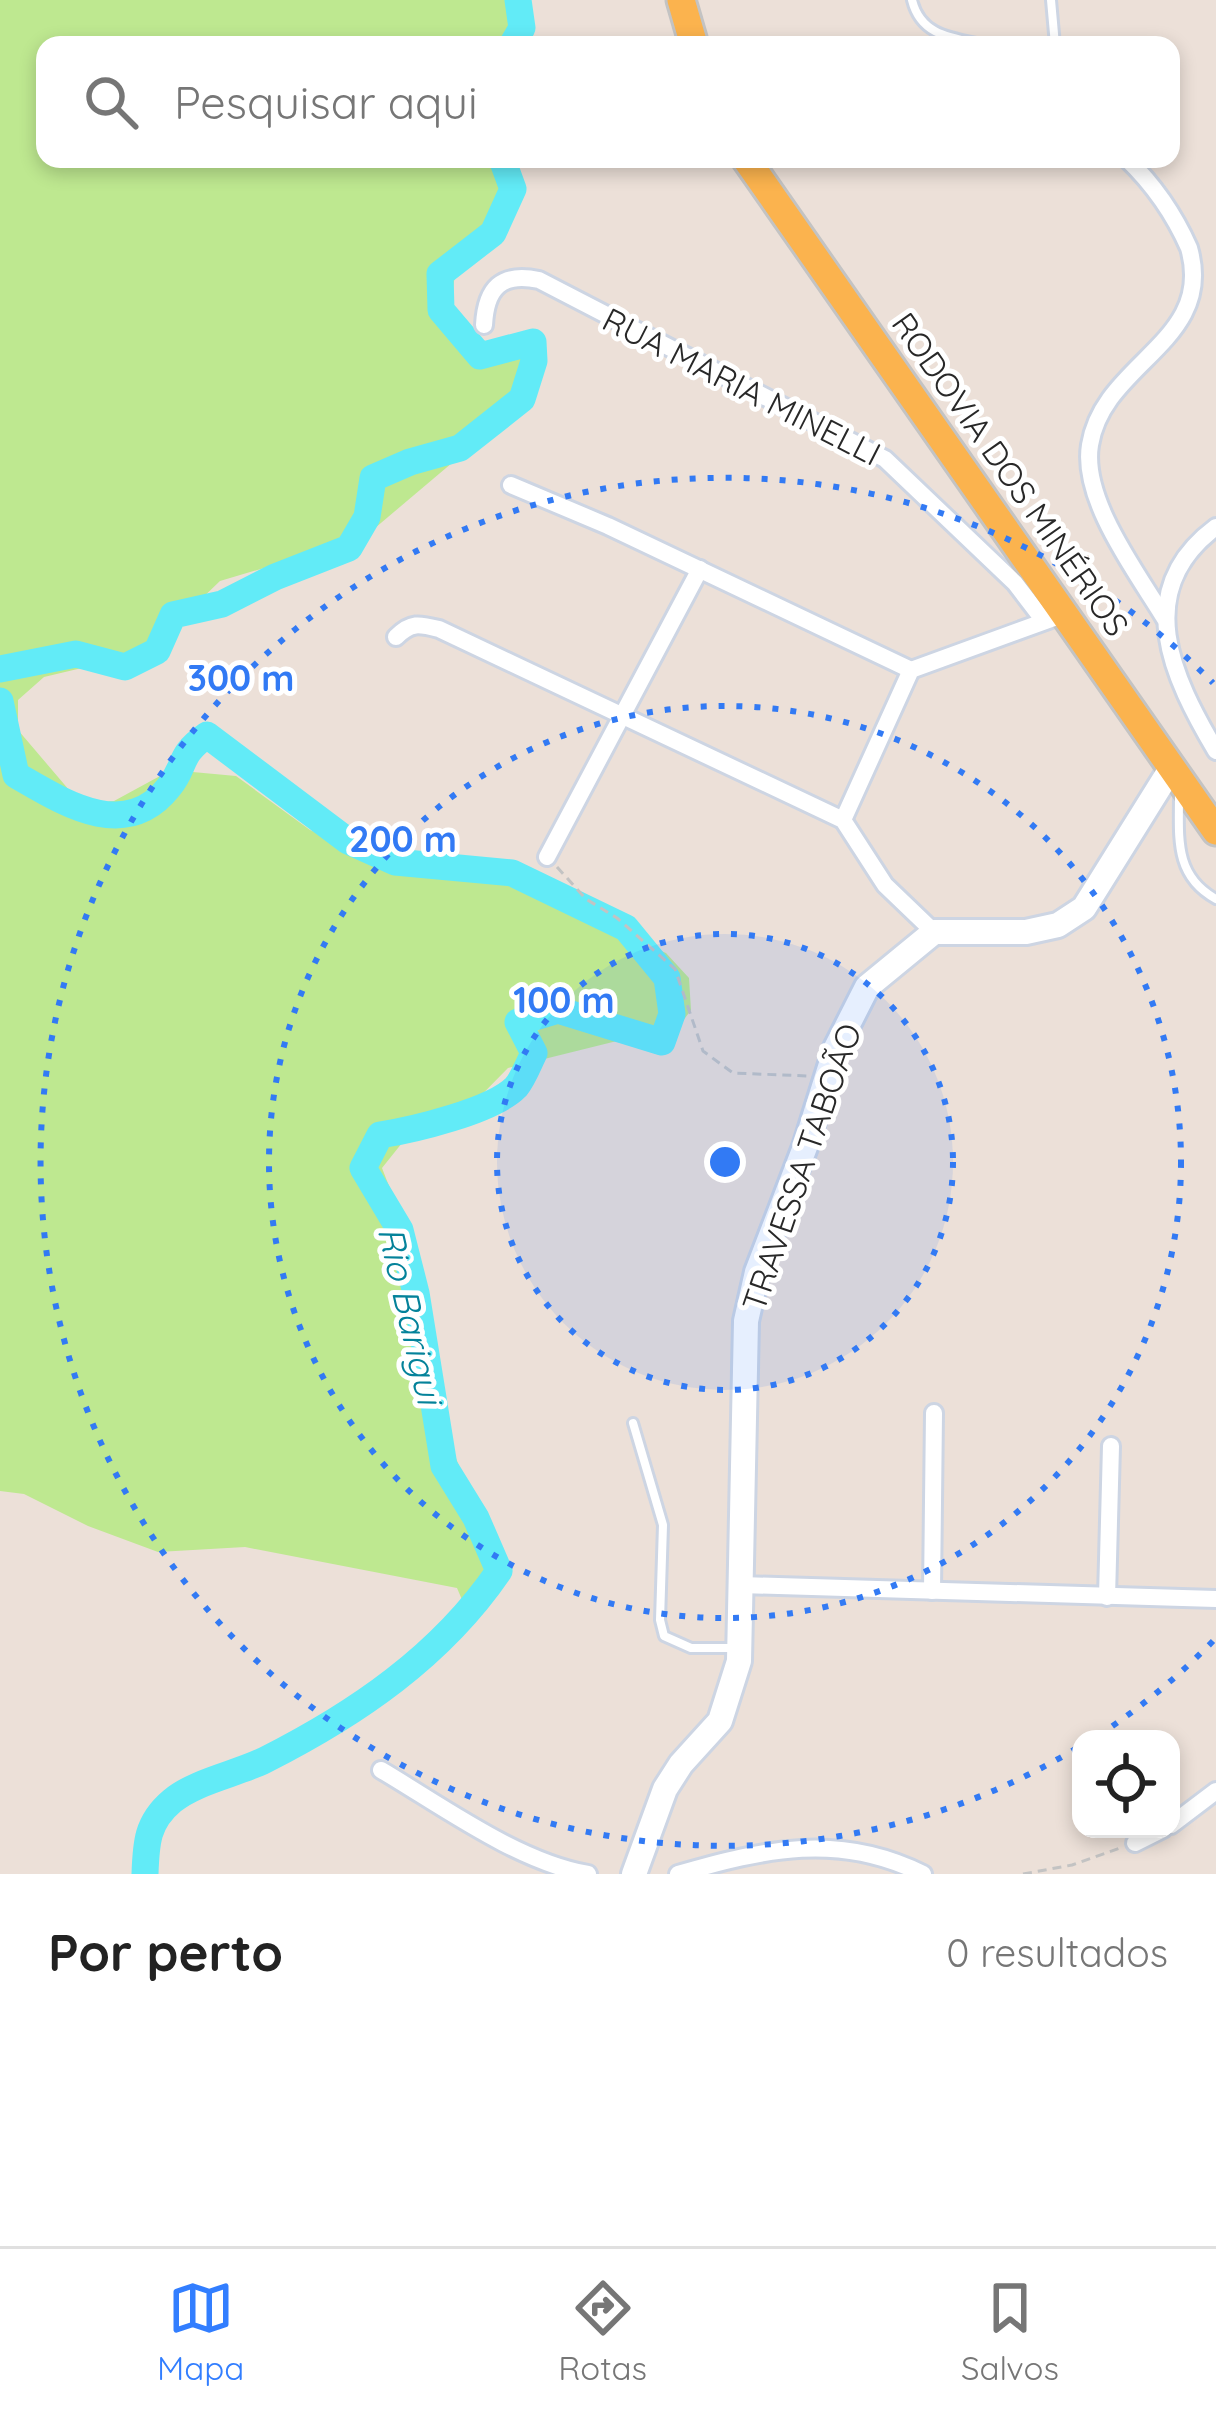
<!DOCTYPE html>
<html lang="pt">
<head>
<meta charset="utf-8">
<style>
	:root { --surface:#fff; --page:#f2f2f2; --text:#222; --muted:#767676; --line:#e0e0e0; --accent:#327eff }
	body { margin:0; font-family:Quicksand,sans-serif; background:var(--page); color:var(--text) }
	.controls { position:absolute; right:36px; bottom:36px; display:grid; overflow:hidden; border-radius:24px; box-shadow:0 6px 18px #0003 }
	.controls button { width:108px; height:108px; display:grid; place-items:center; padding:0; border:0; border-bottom:3px solid var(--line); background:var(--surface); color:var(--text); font:60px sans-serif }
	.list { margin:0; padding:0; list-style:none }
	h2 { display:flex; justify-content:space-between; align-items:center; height:156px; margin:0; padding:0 48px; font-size:51px }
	h2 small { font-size:39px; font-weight:400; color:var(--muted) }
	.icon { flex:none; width:66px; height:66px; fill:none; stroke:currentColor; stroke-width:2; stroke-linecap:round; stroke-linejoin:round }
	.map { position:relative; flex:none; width:1216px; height:1874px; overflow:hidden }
	.search { position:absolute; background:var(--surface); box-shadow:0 6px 18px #0003; left:36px; right:36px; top:36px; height:132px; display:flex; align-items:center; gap:30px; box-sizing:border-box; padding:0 42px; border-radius:24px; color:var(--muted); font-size:45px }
	.sheet { height:372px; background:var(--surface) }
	nav { display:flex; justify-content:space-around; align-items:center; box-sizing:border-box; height:168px; border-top:3px solid var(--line); background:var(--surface); font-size:33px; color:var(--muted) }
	nav a { display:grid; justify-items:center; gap:6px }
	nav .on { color:var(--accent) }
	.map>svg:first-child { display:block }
	.green { fill:#bee890 }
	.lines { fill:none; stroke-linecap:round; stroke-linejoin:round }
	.river { stroke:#62ebf7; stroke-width:27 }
	.lane-casing { stroke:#cdd5e3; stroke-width:14 }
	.street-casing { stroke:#cdd5e3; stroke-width:22 }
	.secondary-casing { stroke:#cdd5e3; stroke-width:30 }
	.primary-casing { stroke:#c3c3c3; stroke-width:33 }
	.path { stroke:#c3c3c3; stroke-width:3; stroke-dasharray:9 6; stroke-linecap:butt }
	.lane { stroke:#fff; stroke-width:8 }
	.street { stroke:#fff; stroke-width:16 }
	.secondary { stroke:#fff; stroke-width:24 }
	.primary { stroke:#fbb34e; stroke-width:27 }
	.ring { fill:none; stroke:#327af4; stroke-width:6; stroke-dasharray:6 12 }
	.labels { text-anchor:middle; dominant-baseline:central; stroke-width:10; stroke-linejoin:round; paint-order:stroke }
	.street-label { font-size:33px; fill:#282828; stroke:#fff }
	.water-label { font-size:36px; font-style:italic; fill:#04829a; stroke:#fff }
	.centre { fill:#327af4; stroke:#fff; stroke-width:6 }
	.ring-label { font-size:36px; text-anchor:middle; font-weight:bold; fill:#327af4; stroke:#fff; stroke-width:10; stroke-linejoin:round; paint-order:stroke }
</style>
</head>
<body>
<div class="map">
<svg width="1216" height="1874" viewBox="0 0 1216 1874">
	<rect width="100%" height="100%" fill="#ece0d8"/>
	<polygon class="green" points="0,0 524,0 510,45 45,45 45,159 504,159 511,186 509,222 456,262 451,311 462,338 509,344 524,351 519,383 504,419 362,539 220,581 145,653 44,677 18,700 18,730 81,804 114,801 171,770 236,776 310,830 404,868 561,891 616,931 666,953 689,978 691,1010 671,1037 625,1039 508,1068 449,1128 402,1143 382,1168 424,1276 450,1443 494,1555 487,1605 472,1623 457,1588 245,1547 158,1552 88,1526 24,1494 0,1491"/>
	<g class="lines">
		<g class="river">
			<polyline points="512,45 522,28 518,0"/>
			<polyline points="0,669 76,654 125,667 157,651 173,615 222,604 275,577 349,548 367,517 373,478 410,462 460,448 522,399 534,361 533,342 480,356 441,310 440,274 493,233 513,189 502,159"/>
			<path d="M0,701L16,775C63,802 125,843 169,787C187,765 177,756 207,735L348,841L395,862L512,873L626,928L667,978L672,1014L662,1042L558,1010L518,1022L534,1053C529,1063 523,1079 516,1087C493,1111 412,1130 380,1135L363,1168L400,1230L416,1293L444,1466L476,1518L499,1571C441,1656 356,1714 265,1760C237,1774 196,1781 172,1801C147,1822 146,1843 145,1874"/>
		</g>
		<g class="lane-casing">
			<g id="lane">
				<path d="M912,0C921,37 954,38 986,45"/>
				<polyline points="1051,0 1055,45"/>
				<path d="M1179,796C1179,838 1174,876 1216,899"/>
				<polyline points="633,1423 663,1525 660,1620 664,1636 691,1648 737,1648"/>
			</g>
		</g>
		<g class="street-casing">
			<g id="street">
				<path d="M1127,159C1154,185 1174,214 1189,248C1216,342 1103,362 1090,445C1081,500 1138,574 1165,619"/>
				<path d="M484,325C486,288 501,272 539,280L885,459L1015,583L1044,621"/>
				<polyline points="511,485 608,526 911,670"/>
				<path d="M1216,527C1130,591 1173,678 1216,751"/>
				<path d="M396,637C411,622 419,624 439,629L843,820L885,885L934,932"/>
				<polyline points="843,820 911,670 1054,618"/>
				<polyline points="547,857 700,569"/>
				<polyline points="741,1585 1216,1599"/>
				<polyline points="932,1591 934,1413"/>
				<polyline points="1107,1597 1111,1446"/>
				<path d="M381,1770C442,1806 518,1862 588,1874"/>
				<polyline points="1171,1825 1216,1791"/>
				<polyline points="1135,1843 1163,1829"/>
				<path d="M678,1874C765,1849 839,1832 923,1874"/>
			</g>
		</g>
		<g class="secondary-casing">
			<polyline id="secondary" points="634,1874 665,1789 681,1764 720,1721 739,1661 746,1321 757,1272 805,1147 836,1048 867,987 934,932 1026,932 1058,925 1084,908 1172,767"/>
		</g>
		<g class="primary-casing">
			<g id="primary">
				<polyline points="681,0 694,45"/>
				<polyline points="746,159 1216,831"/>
			</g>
		</g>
		<g class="path">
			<polyline points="557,867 586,899 617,918 675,969 703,1051 733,1073 808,1076"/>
			<polyline points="1023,1874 1072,1865 1120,1848"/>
		</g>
		<use href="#lane" class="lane"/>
		<use href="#street" class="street"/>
		<use href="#secondary" class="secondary"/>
		<use href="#primary" class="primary"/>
	</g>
	<circle cx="725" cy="1162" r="228" fill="#327af4" fill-opacity=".12"/>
	<g class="ring">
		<circle cx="725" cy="1162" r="228"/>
		<circle cx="725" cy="1162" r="456"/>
		<path d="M1213 1641A684 684 0 0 1 1093 1739M1077 1748A684 684 0 1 1 1213 683"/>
	</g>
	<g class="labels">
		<g class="street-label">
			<text transform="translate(742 386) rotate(27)">RUA MARIA MINELLI</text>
			<text transform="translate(1011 474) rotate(55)">RODOVIA DOS MINÉRIOS</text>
			<text transform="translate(801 1167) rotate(-71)">TRAVESSA TABOÃO</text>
		</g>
		<g class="water-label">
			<text transform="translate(411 1315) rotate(77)">Rio Barigui</text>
		</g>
	</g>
	<circle cx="725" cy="1162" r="18" class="centre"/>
	<g class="ring-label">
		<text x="241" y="691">300 m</text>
		<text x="403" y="852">200 m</text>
		<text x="564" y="1013">100 m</text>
	</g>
</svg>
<div class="controls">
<button><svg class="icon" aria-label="locate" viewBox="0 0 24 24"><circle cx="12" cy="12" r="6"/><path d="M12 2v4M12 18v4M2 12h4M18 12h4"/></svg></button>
</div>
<div class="search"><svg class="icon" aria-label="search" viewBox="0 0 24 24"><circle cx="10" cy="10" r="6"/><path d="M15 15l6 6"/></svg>Pesquisar aqui</div>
</div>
<section class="sheet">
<h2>Por perto<small>0 resultados</small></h2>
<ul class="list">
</ul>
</section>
<nav>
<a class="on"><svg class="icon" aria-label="map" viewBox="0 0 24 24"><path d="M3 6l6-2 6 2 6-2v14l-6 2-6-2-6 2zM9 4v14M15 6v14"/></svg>Mapa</a>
<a><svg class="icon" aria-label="directions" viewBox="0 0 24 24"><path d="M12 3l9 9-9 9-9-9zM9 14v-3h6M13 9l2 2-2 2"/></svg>Rotas</a>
<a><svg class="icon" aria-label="saved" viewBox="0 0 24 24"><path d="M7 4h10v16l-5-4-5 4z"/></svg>Salvos</a>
</nav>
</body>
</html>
